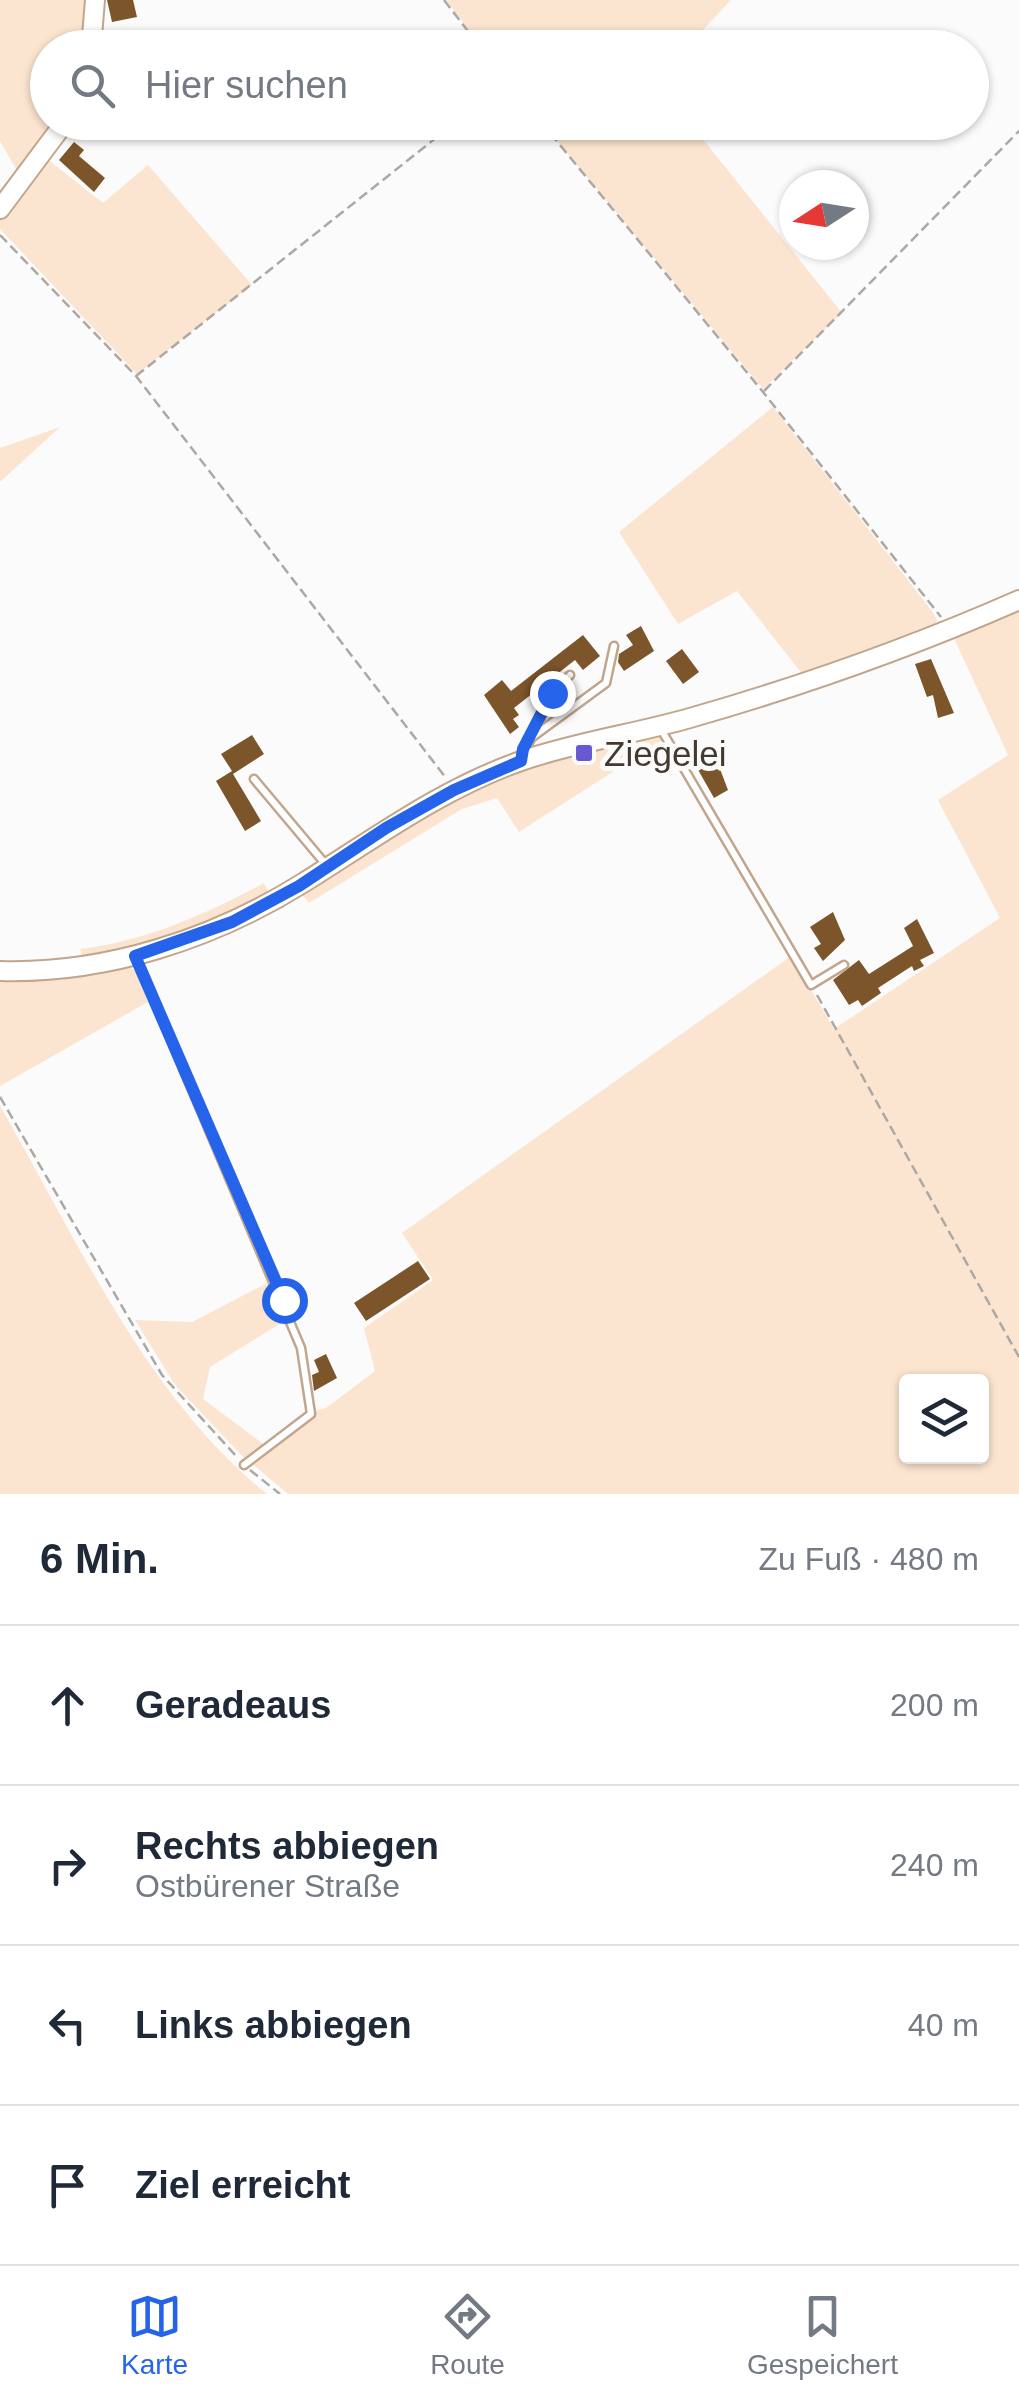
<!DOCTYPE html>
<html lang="de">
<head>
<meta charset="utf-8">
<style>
	:root { --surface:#fff; --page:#f6f6f7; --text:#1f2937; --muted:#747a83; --line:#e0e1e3; --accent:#2563eb }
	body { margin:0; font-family:Arial,sans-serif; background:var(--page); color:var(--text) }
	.controls { position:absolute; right:30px; bottom:30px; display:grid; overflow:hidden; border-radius:10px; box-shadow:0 2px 8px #0004 }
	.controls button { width:90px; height:90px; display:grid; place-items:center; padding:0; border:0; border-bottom:2px solid var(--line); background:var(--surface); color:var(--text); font:50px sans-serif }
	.compass { position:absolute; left:779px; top:170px; width:90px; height:90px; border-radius:50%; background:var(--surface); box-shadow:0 2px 8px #0004; rotate:258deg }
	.stop { position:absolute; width:30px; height:30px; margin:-22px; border:8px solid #2563eb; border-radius:50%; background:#fff }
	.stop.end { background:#2563eb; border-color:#fff; box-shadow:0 2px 10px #0008 }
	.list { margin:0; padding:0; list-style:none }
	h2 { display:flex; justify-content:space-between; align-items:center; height:130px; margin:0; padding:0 40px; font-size:42px }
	h2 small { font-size:32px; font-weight:400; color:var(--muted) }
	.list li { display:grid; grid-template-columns:65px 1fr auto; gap:30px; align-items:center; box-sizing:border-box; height:160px; padding:0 40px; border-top:2px solid var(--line) }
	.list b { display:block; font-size:38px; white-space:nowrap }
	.list p { margin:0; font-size:32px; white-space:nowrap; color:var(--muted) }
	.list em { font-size:32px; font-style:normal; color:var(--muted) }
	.icon { flex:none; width:55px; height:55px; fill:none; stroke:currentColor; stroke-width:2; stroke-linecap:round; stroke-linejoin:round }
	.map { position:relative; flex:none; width:1019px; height:1494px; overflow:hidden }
	.search { position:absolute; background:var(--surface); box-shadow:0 2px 8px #0004; left:30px; right:30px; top:30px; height:110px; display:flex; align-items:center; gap:25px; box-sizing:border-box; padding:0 35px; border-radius:55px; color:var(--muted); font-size:38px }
	.sheet { height:770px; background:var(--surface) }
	nav { display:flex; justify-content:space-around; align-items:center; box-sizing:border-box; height:140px; border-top:2px solid var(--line); background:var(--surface); font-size:28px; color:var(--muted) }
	nav a { display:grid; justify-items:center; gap:5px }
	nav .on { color:var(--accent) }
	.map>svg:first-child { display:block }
	.green { fill:#fce5d0; fill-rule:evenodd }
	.building { fill:#7c552b }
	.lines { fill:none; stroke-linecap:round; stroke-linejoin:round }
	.service-casing { stroke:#c1a68d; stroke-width:11 }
	.tertiary-casing { stroke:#c1a68d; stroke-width:22 }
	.path { stroke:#aca8a3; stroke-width:2.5; stroke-dasharray:10 5; stroke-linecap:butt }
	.service { stroke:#fff; stroke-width:6 }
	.tertiary { stroke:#fff; stroke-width:18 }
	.route { stroke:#2563eb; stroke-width:12 }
	.poi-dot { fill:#6859d3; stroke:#fbfbfb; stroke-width:4 }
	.labels { text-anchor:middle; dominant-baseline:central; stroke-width:10; stroke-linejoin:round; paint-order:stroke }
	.poi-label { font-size:35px; fill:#44392e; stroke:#fbfbfb; text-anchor:start }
</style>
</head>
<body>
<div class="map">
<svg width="1019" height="1494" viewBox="0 0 1019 1494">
	<rect width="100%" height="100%" fill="#fbfbfb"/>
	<g class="green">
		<polygon points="0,0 87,0 85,47 48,48 48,122 58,123 19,174 0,141"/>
		<polygon points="446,0 731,0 687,47 482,48"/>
		<polygon points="542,123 690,123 842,313 763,389"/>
		<polygon points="46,158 103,203 148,165 252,285 137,374 0,229 0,218"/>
		<polygon points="773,407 932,611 937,620 933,629 803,675 737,591 678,624 619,532"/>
		<polygon points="60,427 0,482 0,448"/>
		<path d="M1019,606V1494H288L250,1462L313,1416V1411L326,1408L375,1371L364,1328L433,1280L402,1233L791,956L834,1029L1000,918L938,800L1008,755L953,636ZM906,1382H982V1456H906Z"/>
		<polygon points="658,728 664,739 519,832 497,798 462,809 309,903 300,892 457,795 523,768"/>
		<path d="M264,883L269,893C209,923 149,945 83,958L80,949C146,941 206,914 264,883Z"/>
		<polygon points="126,965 136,971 148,1002 0,1086 0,977"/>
		<path d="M0,1106C77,1239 146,1397 267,1494H0Z"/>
		<polygon points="273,1280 289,1318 210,1367 203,1399 266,1446 247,1461 175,1385 135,1320 192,1322"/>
	</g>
	<g class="building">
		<polygon points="107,0 133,0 137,17 112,22"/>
		<polygon points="74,142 84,150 79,156 105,178 94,192 59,160"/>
		<polygon points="641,626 654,651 624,671 618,662 619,654 633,645 626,635"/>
		<polygon points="583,635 600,656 583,670 575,660 514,708 519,715 513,719 519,727 510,734 484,695 502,680 511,691"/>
		<polygon points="682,649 699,672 683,684 666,661"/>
		<polygon points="931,659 954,713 938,718 933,695 927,697 915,664"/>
		<polygon points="252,735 264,754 233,774 261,821 245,831 216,781 232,771 221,754"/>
		<polygon points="712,748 728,790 714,798 692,759"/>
		<polygon points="833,912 845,940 823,961 814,948 821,944 810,927"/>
		<polygon points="917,919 934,953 920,960 924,966 914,971 912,966 878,988 881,993 862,1006 858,1000 849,1005 833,980 859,960 869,974 913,946 904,928"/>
		<polygon points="418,1261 430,1279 366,1321 354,1303"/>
		<polygon points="326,1354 337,1378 314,1391 312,1375 319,1372 314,1360"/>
	</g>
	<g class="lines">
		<g class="service-casing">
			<g id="service">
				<polyline points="662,731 811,985 844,965"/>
				<polyline points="527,741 606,683 614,646"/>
				<polyline points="521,760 552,693 570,675"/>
				<polyline points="254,779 327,866"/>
				<polyline points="136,957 301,1348 311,1414 244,1465"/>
			</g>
		</g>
		<g class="tertiary-casing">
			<g id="tertiary">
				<polyline points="91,48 95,0"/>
				<polyline points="0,209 65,122"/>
				<path d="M0,971C106,974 213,939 303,883C374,839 441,789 521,761C576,742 634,734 690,718C802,686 912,647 1019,600"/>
			</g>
		</g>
		<g class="path">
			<polyline points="444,0 481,48"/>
			<polyline points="541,122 763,392 941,617"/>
			<polyline points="0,235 136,376 446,778"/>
			<polyline points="136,376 456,122"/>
			<polyline points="764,391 1019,131"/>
			<polyline points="817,995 1019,1357"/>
			<polyline points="0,1097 162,1375 237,1457"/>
			<polyline points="250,1470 280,1494"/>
		</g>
		<use href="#service" class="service"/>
		<use href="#tertiary" class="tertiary"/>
	</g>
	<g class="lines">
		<polyline class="route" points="284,1300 135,956 232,922 299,886 386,828 454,790 521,761 523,749 552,693"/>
	</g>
	<rect class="poi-dot" x="574" y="743" width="20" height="20" rx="5"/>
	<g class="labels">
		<g class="poi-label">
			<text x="604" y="753">Ziegelei</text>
		</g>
	</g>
</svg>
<div class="controls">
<button><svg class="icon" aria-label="layers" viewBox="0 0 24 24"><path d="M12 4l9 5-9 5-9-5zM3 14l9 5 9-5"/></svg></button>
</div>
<svg class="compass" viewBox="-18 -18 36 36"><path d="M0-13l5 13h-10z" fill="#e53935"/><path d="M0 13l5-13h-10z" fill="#747a83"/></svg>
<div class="stop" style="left:284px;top:1300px"></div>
<div class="stop end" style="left:552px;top:693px"></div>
<div class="search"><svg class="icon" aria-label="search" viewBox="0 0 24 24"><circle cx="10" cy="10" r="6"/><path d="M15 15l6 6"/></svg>Hier suchen</div>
</div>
<section class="sheet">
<h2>6 Min.<small>Zu Fuß · 480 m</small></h2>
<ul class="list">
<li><svg class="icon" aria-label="ahead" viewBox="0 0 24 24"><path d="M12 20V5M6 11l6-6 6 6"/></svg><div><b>Geradeaus</b></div><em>200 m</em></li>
<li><svg class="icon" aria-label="right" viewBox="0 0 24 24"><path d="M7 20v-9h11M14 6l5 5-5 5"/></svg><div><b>Rechts abbiegen</b><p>Ostbürener Straße</p></div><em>240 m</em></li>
<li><svg class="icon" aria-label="left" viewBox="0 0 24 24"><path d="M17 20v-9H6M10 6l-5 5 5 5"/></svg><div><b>Links abbiegen</b></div><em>40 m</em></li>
<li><svg class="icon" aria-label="arrive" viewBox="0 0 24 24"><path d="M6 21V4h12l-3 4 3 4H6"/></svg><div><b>Ziel erreicht</b></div></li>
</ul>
</section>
<nav>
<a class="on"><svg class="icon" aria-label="map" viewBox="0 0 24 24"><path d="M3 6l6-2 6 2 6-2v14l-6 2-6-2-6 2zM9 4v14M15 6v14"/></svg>Karte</a>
<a><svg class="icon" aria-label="directions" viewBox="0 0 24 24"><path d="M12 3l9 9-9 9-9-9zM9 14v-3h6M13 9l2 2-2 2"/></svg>Route</a>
<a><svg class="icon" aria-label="saved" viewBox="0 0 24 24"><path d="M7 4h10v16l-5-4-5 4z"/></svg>Gespeichert</a>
</nav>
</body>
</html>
